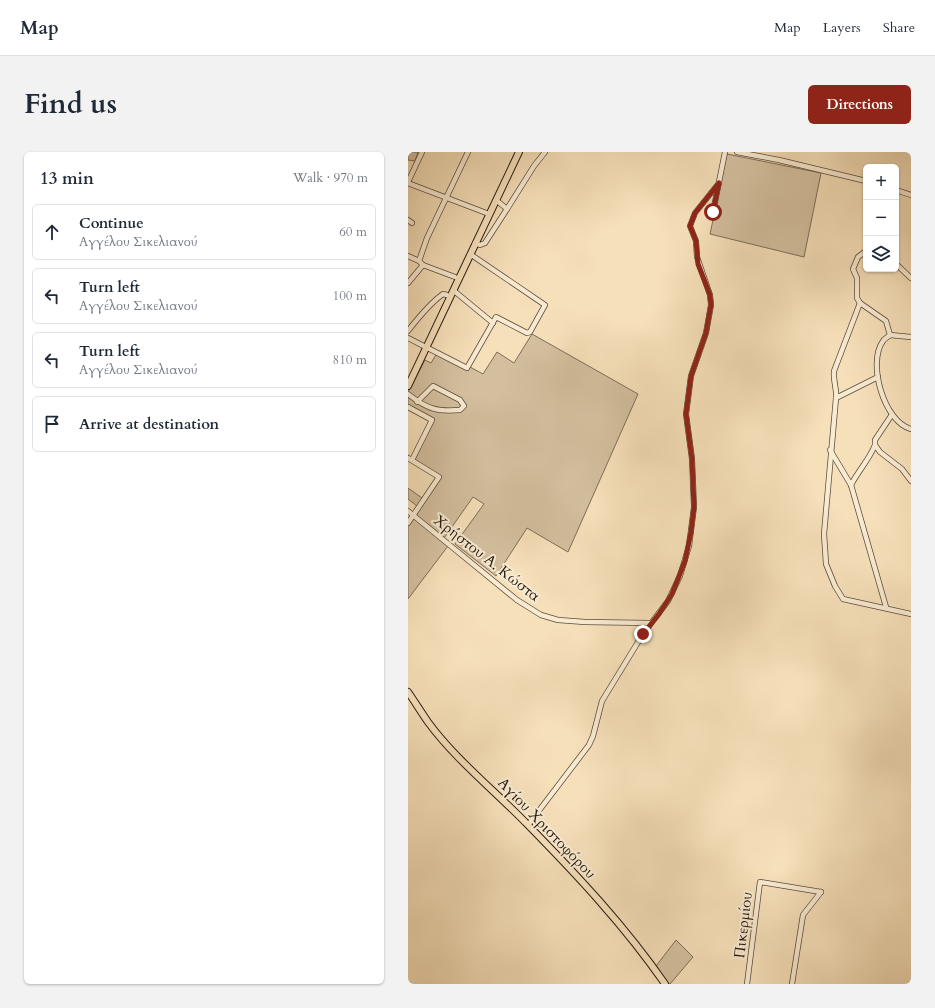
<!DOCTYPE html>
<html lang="en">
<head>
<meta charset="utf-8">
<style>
	:root { --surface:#fff; --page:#f2f2f3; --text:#1f2937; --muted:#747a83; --line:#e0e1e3; --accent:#8f2418 }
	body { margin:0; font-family:Cardo,serif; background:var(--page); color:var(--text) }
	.controls { position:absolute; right:12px; top:12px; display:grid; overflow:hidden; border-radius:6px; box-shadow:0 1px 3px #0004 }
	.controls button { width:36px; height:36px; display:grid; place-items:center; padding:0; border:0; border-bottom:1px solid var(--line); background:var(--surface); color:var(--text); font:20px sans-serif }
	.stop { position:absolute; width:12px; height:12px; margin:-9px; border:3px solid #8f2418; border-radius:50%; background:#fff }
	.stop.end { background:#8f2418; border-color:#fff; box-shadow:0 1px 4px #0008 }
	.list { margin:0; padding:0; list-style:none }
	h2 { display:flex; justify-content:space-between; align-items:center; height:52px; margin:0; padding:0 16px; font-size:17px }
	h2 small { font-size:13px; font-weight:400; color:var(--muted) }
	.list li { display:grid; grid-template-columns:26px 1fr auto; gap:12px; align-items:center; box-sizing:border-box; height:56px; margin:0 8px 8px; padding:0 8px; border:1px solid var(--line); border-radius:6px }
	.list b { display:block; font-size:15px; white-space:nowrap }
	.list p { margin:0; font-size:13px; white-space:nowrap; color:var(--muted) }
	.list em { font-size:13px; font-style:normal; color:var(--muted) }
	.icon { flex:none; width:22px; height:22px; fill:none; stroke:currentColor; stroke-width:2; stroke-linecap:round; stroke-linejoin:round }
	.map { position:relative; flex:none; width:503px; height:832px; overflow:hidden; border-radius:6px }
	header { display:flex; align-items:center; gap:24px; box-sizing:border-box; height:56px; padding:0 20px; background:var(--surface); border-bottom:1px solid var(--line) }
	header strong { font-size:19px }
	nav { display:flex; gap:22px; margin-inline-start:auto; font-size:14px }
	.intro { display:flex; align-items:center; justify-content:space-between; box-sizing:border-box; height:96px; padding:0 24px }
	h1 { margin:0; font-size:28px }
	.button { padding:10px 18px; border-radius:6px; background:var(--accent); color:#fff; font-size:14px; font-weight:700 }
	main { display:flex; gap:24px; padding:0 24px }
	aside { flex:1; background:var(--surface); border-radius:6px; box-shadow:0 1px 3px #0004 }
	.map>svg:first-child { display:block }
	.green { fill:#d3bf9e; stroke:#7c6d58 }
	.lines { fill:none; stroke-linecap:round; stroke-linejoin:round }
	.minor-casing { stroke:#5a4c3d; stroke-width:6 }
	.major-casing { stroke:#261b13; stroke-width:8 }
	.minor { stroke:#f9ebd2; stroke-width:4.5 }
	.major { stroke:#f6e0ba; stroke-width:6 }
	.route { stroke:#8f2418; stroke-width:5 }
	.labels { text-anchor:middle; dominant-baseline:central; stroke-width:4; stroke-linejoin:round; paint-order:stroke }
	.street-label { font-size:15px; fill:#261b13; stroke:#f9ebd2 }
</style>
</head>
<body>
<header>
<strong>Map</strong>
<nav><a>Map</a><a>Layers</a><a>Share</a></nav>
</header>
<div class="intro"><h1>Find us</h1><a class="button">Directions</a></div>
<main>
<aside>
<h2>13 min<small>Walk · 970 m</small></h2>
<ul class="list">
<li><svg class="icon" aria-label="ahead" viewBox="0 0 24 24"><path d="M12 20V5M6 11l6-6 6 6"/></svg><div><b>Continue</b><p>Αγγέλου Σικελιανού</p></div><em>60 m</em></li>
<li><svg class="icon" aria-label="left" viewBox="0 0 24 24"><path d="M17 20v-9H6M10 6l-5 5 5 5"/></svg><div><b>Turn left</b><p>Αγγέλου Σικελιανού</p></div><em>100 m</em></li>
<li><svg class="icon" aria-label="left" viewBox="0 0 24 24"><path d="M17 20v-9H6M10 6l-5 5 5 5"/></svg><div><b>Turn left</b><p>Αγγέλου Σικελιανού</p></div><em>810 m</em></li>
<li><svg class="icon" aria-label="arrive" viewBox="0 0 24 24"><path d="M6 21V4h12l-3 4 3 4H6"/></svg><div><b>Arrive at destination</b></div></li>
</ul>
</aside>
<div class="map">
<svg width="503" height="832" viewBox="0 0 503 832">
	<rect width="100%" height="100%" fill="#f6e0ba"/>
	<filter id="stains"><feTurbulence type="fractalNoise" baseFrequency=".005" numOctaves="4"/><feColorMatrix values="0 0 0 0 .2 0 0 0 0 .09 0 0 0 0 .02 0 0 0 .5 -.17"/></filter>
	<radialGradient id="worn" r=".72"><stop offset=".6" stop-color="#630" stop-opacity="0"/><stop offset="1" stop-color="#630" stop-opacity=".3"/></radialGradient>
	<g class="green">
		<polygon points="0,0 10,0 7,9 0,8"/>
		<polygon points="319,2 413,21 396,105 302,82"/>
		<polygon points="124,182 230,242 160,400 119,376 88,424 47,392 76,352 65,345 34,389 40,394 0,447 0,367 9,354 0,347 0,336 14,346 33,324 6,309 26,267 0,254 0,240 17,208 23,211 29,201 59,218 62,215 75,222 89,200 106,211"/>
		<polygon points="268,788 285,805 262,832 259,832 248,814"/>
	</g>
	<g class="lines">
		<g class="minor-casing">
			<g id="minor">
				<polyline points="329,0 371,8 458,29"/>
				<polyline points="0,30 14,0"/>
				<polyline points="0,31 81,62"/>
				<polyline points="488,38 503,43"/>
				<polyline points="88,48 99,57 126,14 137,0"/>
				<polyline points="305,60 317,0"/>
				<polyline points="0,68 4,71"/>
				<polyline points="67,91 72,93 77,91 99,57"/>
				<polyline points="0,104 11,109"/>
				<polyline points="488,112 503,126"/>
				<polyline points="15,113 47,125"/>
				<polyline points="0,131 15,113 11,109 19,86 60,0"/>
				<polyline points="45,138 85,171"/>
				<polyline points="452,151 449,146 449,126 445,117 450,105 458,99"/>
				<path d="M0,179C10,166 21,152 35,142L39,143"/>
				<path d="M503,185L482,183C480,185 476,187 475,189C459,211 476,270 503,277"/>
				<polyline points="0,186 59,216 88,165 119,181 122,180 137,153 62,102"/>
				<path d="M470,225L428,246C429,237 425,229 426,219L452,151L478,169L482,183"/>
				<path d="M0,242C19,257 29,260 52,258L56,254L52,248L25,234L9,250"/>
				<polyline points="428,246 416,382 418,412 427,434 435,447 503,462"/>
				<polyline points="0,255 24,268 4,308"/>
				<polyline points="483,264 467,288 467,293 472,300 494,317 503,329"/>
				<polyline points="422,298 443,333 478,455"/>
				<polyline points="0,306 31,325 0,371"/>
				<path d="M443,333C450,319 461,308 467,293"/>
				<polyline points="0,359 109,448 133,463 150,468 177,470 242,471"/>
				<polyline points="120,673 181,593 185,584 194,549 235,482 260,449 272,424 281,394 286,355 284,307 278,262 283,224 298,181 303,153 302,143 289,105 288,89 282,74 287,61 311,31"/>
				<polyline points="339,832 352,730 413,740"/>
				<polyline points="384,832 395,763 413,740"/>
			</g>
		</g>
		<g class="major-casing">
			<g id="major">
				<polyline points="0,234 111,0"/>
				<path d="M0,540C7,550 13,560 20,570C46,606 88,640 119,672C168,722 217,774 257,832"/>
			</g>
		</g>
		<use href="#minor" class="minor"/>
		<use href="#major" class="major"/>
	</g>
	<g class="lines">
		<polyline class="route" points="235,482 251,462 264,442 277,409 283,380 286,355 284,307 278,262 283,224 298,181 303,153 302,143 290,112 288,89 282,74 287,61 311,31 305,60"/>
	</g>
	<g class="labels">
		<g class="street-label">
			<text transform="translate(79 406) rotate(38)">Χρήστου Α. Κώστα</text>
			<text transform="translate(139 676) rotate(46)">Αγίου Χριστοφόρου</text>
			<text transform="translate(335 773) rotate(-83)">Πικερμίου</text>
		</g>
	</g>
	<rect width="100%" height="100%" filter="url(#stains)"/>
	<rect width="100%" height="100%" fill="url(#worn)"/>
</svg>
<div class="controls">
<button>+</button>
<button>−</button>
<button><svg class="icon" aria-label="layers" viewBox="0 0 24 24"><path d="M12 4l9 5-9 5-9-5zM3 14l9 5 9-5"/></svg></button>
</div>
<div class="stop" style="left:305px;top:60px"></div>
<div class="stop end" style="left:235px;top:482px"></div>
</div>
</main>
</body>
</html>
